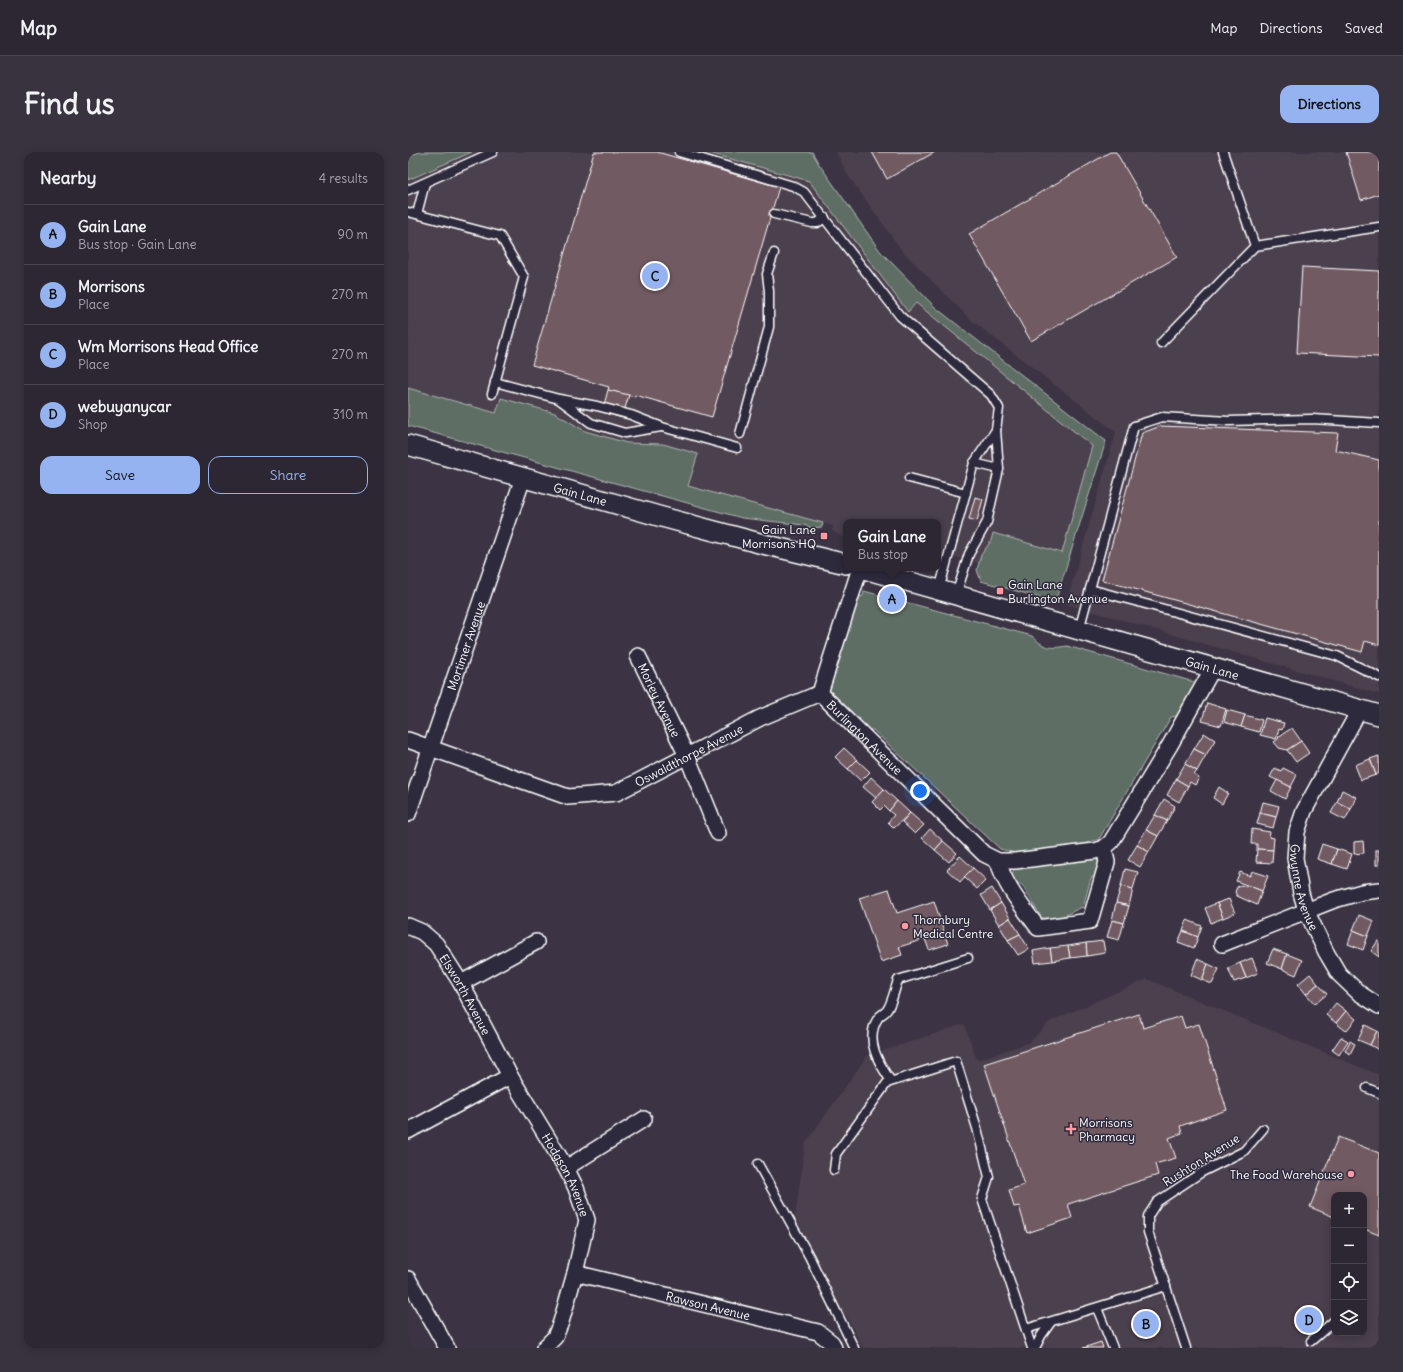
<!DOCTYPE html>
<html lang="en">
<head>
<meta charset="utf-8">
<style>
	:root { --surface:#2d2733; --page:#39333f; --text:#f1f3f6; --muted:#a7a5ac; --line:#48444e; --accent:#95b2f1 }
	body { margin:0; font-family:Delius,sans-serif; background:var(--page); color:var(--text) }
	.controls { position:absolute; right:12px; bottom:12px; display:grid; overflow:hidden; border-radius:8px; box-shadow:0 2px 10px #0003 }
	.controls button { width:36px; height:36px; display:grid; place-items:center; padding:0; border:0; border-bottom:1px solid var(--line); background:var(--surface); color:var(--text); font:20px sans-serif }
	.you { position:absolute; left:512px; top:639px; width:14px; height:14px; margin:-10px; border:3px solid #fff; border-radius:50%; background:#1a73e8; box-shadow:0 0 0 6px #1a73e833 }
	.badge { display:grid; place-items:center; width:26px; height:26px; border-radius:50%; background:var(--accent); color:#111; font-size:13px; font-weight:700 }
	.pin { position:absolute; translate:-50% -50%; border:2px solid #fff; box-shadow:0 1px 4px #0006 }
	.popup { position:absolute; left:435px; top:367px; width:98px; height:52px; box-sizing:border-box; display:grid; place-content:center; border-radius:8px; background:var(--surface); filter:drop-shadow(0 1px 3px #0005); font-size:13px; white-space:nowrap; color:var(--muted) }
	.popup b { font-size:15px; color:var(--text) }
	.popup::after { content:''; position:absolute; left:50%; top:100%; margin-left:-8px; border:8px solid transparent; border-top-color:var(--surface) }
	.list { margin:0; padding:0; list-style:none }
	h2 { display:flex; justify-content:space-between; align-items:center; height:52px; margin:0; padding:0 16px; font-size:17px }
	h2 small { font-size:13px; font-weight:400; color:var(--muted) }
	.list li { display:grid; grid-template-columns:26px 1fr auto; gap:12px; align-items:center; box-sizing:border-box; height:60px; padding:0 16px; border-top:1px solid var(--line) }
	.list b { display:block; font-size:15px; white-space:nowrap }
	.list p { margin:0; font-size:13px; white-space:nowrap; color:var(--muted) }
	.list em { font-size:13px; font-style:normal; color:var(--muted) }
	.actions { display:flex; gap:8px; padding:12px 16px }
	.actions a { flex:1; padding:9px 0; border:1px solid var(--accent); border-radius:12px; text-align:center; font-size:14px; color:var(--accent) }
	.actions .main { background:var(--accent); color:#111 }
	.icon { flex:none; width:22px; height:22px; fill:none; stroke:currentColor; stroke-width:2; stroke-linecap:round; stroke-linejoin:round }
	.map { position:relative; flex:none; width:971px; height:1196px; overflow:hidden; border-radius:12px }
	header { display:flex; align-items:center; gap:24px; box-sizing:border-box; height:56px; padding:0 20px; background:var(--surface); border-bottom:1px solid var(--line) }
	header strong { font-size:19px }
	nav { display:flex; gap:22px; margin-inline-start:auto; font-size:14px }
	.intro { display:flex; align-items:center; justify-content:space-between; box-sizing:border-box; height:96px; padding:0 24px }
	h1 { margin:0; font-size:28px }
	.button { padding:10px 18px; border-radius:12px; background:var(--accent); color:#111; font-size:14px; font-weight:700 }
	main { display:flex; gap:24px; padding:0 24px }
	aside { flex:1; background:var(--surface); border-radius:12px; box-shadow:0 2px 10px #0003 }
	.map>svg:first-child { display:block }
	.built { fill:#4c3f4d; fill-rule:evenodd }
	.green { fill:#5e6e65; stroke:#aeb6b2 }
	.building { fill:#725a62; stroke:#fff }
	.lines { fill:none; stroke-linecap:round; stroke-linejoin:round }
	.service-casing { stroke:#fff; stroke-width:11 }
	.minor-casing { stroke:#fff; stroke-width:18 }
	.tertiary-casing { stroke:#fff; stroke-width:22 }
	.service { stroke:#2f2a3d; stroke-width:8 }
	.minor { stroke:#2f2a3d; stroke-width:15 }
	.tertiary { stroke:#2f2a3d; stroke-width:19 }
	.poi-dot { fill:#ff9aa2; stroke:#2f2a3d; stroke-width:1.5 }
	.labels { text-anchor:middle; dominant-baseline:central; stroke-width:3; stroke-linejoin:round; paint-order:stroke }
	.street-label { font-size:12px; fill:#fff; stroke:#2f2a3d }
	.poi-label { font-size:12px; fill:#fff; stroke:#2f2a3d; text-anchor:start }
</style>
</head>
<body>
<header>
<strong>Map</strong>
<nav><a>Map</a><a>Directions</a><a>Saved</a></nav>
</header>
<div class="intro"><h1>Find us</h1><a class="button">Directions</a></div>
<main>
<aside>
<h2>Nearby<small>4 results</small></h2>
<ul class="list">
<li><span class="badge">A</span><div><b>Gain Lane</b><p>Bus stop · Gain Lane</p></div><em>90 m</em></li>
<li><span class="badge">B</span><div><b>Morrisons</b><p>Place</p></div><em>270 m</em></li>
<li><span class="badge">C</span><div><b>Wm Morrisons Head Office</b><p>Place</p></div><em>270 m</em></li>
<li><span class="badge">D</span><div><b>webuyanycar</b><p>Shop</p></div><em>310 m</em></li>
</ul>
<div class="actions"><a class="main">Save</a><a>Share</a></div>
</aside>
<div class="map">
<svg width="971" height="1196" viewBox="0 0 971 1196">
	<rect width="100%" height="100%" fill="#3c3444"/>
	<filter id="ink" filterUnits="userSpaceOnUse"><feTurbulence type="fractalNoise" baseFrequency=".025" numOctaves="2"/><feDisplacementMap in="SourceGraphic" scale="8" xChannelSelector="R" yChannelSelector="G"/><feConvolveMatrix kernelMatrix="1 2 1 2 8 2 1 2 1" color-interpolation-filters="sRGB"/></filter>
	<g filter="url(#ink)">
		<g class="built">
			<polygon points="12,0 404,0 411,12 472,99 528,156 698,289 647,450 573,429 569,418 570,411 530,401 530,370 438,370 438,387 424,379 425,374 415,371 414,375 404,376 396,373 334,366 0,274 0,4"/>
			<polygon points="428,0 971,0 971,542 658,452 708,280 563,168 495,100 439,22"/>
			<path d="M739,827L971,923V1196H455L438,1163L418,1165L433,1158L387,1065L397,992L459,904L556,872L569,908L622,890L641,870ZM926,1043H956V1181H926Z"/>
		</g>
		<g class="green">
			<polygon points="12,0 64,0 0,28 0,4"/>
			<polygon points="298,0 404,0 411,12 472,99 528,156 698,289 647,450 573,429 569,418 573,403 583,389 585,381 654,401 684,294 508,151 500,160 401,29"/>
			<polygon points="0,236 88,261 93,246 147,261 177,279 219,291 255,292 290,302 280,334 415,371 414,375 404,376 396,373 334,366 0,274"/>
			<path d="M456,439L624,484C636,496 642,497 659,494L790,531L769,564L763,565L691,687L659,697L616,703L592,697L465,578H459L425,547L419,537L451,445L455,444Z"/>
			<path d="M686,705L692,711L690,722L683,726L675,755C663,759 647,772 633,765L614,733L606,732C604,725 602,720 609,715Z"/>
		</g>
		<g class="building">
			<polygon points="186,0 249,0 371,35 304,265 227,243 227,245 200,238 201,235 124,213"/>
			<polygon points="464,0 527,0 479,27"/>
			<polygon points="702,0 708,0 769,105 623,189 561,82"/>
			<polygon points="938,0 971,0 971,42 953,48"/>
			<polygon points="894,115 971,119 971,205 889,201"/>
			<polygon points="200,238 221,243 214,266 194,260"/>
			<polygon points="753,274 930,281 927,298 971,308 971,493 957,489 954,500 694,428 734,281"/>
			<polygon points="567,345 575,347 569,369 561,367"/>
			<polygon points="799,551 818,557 813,574 794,569"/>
			<polygon points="819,558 837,563 833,575 816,570"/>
			<polygon points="837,563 854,568 851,580 833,575"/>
			<polygon points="857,566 876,571 874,578 871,577 868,587 852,583"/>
			<polygon points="884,576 893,589 879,598 871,596 866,590 871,586 870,585"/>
			<polygon points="796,581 807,588 798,603 786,597"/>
			<polygon points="893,589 901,601 888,610 879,598"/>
			<polygon points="436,596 449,608 440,617 427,605"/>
			<polygon points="786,597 798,603 789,619 777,612"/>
			<polygon points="971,604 971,621 968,623 962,607"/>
			<polygon points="962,607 968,623 953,628 947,613"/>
			<polygon points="449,608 462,620 453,629 440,617"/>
			<polygon points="777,612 789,619 786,623 791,626 787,633 782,630 780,634 768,627"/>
			<polygon points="867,616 873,619 875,616 889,623 883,635 862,625"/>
			<polygon points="463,625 476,637 468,646 455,635"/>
			<polygon points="768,627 780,634 771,650 759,643"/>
			<polygon points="869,628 883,635 877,647 863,639"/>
			<polygon points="811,635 820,641 814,652 805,646"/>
			<polygon points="476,637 489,649 481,659 476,654 472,658 464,650"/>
			<polygon points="934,638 948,645 943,657 929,650"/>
			<polygon points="756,647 767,654 759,669 747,663"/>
			<polygon points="489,649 502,661 486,676 480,670 486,663 481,659"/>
			<polygon points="855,650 871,654 868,665 852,661"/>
			<polygon points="929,650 943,657 937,668 923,661"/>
			<polygon points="502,661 516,673 507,682 494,670"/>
			<polygon points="852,661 868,665 865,676 849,672"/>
			<polygon points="747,663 759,669 750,684 738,678"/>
			<polygon points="522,677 535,689 527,698 514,686"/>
			<polygon points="844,677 862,680 861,685 866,686 865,698 849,697 849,692 843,692"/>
			<polygon points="738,678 750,684 741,700 729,693"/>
			<polygon points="535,689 549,701 541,710 527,698"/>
			<polygon points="955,689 956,701 946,702 946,690"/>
			<polygon points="914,692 929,697 924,712 909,707"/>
			<polygon points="729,693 741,700 732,715 720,708"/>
			<polygon points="849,697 865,698 864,711 848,710"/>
			<polygon points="929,697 944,702 939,717 924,712"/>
			<rect x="968" y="698" width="3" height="15"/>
			<polygon points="552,704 565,716 552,730 539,718"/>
			<polygon points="565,716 578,728 569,737 556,725"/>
			<polygon points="717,717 730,720 725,737 713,734"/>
			<polygon points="844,719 860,724 854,739 828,729 832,720 842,724"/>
			<polygon points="833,733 838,735 839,733 854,739 849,753 829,744 827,740 829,735"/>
			<polygon points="713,734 725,737 721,754 708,751"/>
			<polygon points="584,736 593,751 582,758 573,743"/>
			<polygon points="481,737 489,761 526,749 540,792 521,798 517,787 491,795 494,803 473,810 451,746"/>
			<polygon points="821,747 827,761 815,766 809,751"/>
			<polygon points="593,751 602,766 591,773 582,758"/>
			<polygon points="708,751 721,754 716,771 704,768"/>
			<polygon points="809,751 815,766 803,771 797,756"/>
			<polygon points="951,763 966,769 960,784 945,778"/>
			<polygon points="602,766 612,782 600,788 591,773"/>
			<polygon points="704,768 716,771 711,788 699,785"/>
			<polygon points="779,768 794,774 790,785 775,779"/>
			<polygon points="945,778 960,784 955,798 940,792"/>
			<polygon points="775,779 790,785 786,796 770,790"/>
			<polygon points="612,782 621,797 610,803 600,788"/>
			<polygon points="695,789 697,801 679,804 678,791"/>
			<polygon points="970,789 971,789 971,805 963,799"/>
			<polygon points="678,791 679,804 662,806 660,794"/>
			<polygon points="660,794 662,806 644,809 642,796"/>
			<polygon points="642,796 644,809 627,811 625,799"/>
			<polygon points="865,797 879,802 874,817 859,811"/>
			<polygon points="879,802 894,808 888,823 874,817"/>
			<polygon points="844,806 850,821 838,826 832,811"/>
			<polygon points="789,807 800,812 794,828 783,823"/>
			<polygon points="832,811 838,826 826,830 820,816"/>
			<polygon points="800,812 811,817 804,832 794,828"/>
			<polygon points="902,822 910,832 898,842 890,832"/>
			<polygon points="910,832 919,842 907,852 898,842"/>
			<polygon points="928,851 938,859 928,871 918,863"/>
			<polygon points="938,859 948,867 938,879 928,871"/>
			<polygon points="731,862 735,876 773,864 777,876 791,872 819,958 772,974 774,981 761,986 768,1006 747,1012 750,1023 660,1052 664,1066 619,1081 611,1054 606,1055 601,1038 616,1033 576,912"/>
			<polygon points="957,873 969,879 962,893 950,888"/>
			<polygon points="969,879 971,880 971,898 962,893"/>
			<polygon points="933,885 940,889 931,903 924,898"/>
			<polygon points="942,889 947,892 942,902 937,899"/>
			<polygon points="930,985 971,1001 971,1083 956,1077 956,1043 926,1043 926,1065 902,1055"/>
			<polygon points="739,1160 746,1181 737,1184 730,1163"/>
			<polygon points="693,1190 695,1196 675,1196"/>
		</g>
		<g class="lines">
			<g class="service-casing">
				<g id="service">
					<polyline points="271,0 385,34 396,40 492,164 583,243 591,256 588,278 591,317 579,370 561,402 548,443"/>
					<polyline points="0,38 85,0"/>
					<polyline points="0,60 92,84 116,125 84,242"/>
					<polyline points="9,62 17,31"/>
					<polyline points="366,62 404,71 409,71 417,66"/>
					<polyline points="847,94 971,75"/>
					<polyline points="753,191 847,94 815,0"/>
					<polyline points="87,230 151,247 189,254 223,263 254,275 329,296"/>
					<polyline points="152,248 183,271 217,281 253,275"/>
					<polyline points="332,282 361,175 361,139 359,122 366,101"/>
					<polyline points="566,311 591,317"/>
					<polyline points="501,326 558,341"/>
					<polyline points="682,437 929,504 971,525"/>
					<polyline points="531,438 566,311 588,278"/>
					<polyline points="671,478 726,274 754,265 820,269 904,267 971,271"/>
					<path d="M483,929C471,912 456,888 470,866C472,863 477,861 479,858C484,851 487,837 490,828L560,806"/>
					<polyline points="959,936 971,941"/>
					<polyline points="350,1012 401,1104 446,1196"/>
					<polyline points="426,1018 428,1002 479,931 548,909 569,976 581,1025 574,1047 624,1196"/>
					<polyline points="689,1156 705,1196"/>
					<polyline points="618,1177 758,1134"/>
					<polyline points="903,1189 926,1169"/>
					<polyline points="627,1196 633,1184 643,1170"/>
					<polyline points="778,1196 740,1080 740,1064 749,1050 794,1020 836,999 855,977"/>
				</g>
			</g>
			<g class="minor-casing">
				<g id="minor">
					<path id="s1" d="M230,504L279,604L310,681"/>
					<path id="s2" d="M412,541L576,702L590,709H607L687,699L696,696L703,690L762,593L805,516"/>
					<path id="s3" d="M952,557L896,659L889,680L887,706L893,741L898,758L918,800L931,822L951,841L971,854"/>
					<path id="s4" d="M0,588L160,645L208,641L352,566L412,541L452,416"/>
					<path id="s5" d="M0,662L115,326"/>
					<path d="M590,709C597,735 615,755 630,776L682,769L699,710L696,696"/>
					<path id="s6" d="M0,774L14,780L28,792L53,831L102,924L158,1016L168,1036L179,1068L167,1121L153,1170L147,1185L136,1196"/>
					<polyline points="814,792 926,748 954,740 971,738"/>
					<polyline points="53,831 128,790"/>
					<polyline points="0,979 102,924"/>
					<polyline points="158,1016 236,967"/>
					<path id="s7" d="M167,1121L410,1180L424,1191L426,1196"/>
					<polyline points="0,1127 39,1196"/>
				</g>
			</g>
			<g class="tertiary-casing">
				<g id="tertiary">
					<path id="s8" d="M0,293L254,365L355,392L438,412"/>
					<path id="s9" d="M453,416L971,563"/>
				</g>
			</g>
			<use href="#service" class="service"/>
			<use href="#minor" class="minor"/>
			<use href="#tertiary" class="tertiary"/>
		</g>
	</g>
	<g class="poi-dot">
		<rect x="412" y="380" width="8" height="8" rx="2"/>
		<rect x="588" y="435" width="8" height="8" rx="2"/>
		<circle cx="497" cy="774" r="4"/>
		<path d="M661 971h4v4h4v4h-4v4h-4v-4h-4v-4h4z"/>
		<circle cx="943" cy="1022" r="4"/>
	</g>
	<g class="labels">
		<g class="street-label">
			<text stroke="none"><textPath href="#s8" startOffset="179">Gain Lane</textPath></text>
			<text stroke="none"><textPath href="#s5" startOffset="178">Mortimer Avenue</textPath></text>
			<text stroke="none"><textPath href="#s9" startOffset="365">Gain Lane</textPath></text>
			<text stroke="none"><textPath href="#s1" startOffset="49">Morley Avenue</textPath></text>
			<text stroke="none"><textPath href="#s2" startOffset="63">Burlington Avenue</textPath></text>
			<text stroke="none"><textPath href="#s4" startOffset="300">Oswaldthorpe Avenue</textPath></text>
			<text stroke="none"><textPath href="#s3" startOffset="195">Gwynne Avenue</textPath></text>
			<text stroke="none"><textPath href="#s6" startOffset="92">Elsworth Avenue</textPath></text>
			<text transform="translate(793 1008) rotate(-32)">Rushton Avenue</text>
			<text stroke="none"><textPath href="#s6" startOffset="299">Hodgson Avenue</textPath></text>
			<text stroke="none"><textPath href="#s7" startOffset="137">Rawson Avenue</textPath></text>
		</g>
		<g class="poi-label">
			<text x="408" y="377" text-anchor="end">Gain Lane<tspan x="408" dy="14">Morrisons HQ</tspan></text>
			<text x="600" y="432">Gain Lane<tspan x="600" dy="14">Burlington Avenue</tspan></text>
			<text x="505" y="767">Thornbury<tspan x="505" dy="14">Medical Centre</tspan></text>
			<text x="671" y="970">Morrisons<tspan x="671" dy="14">Pharmacy</tspan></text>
			<text x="935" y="1022" text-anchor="end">The Food Warehouse</text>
		</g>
	</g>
</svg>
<div class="controls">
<button>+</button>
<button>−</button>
<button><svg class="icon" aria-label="locate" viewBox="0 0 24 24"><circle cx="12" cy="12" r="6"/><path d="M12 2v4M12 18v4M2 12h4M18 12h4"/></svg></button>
<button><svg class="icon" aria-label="layers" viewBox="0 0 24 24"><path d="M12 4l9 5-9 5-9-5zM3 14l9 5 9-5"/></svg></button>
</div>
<div class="you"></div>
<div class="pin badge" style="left:484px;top:447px">A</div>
<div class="popup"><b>Gain Lane</b>Bus stop</div>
<div class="pin badge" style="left:738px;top:1172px">B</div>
<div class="pin badge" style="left:247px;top:124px">C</div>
<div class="pin badge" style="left:901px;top:1168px">D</div>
</div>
</main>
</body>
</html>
